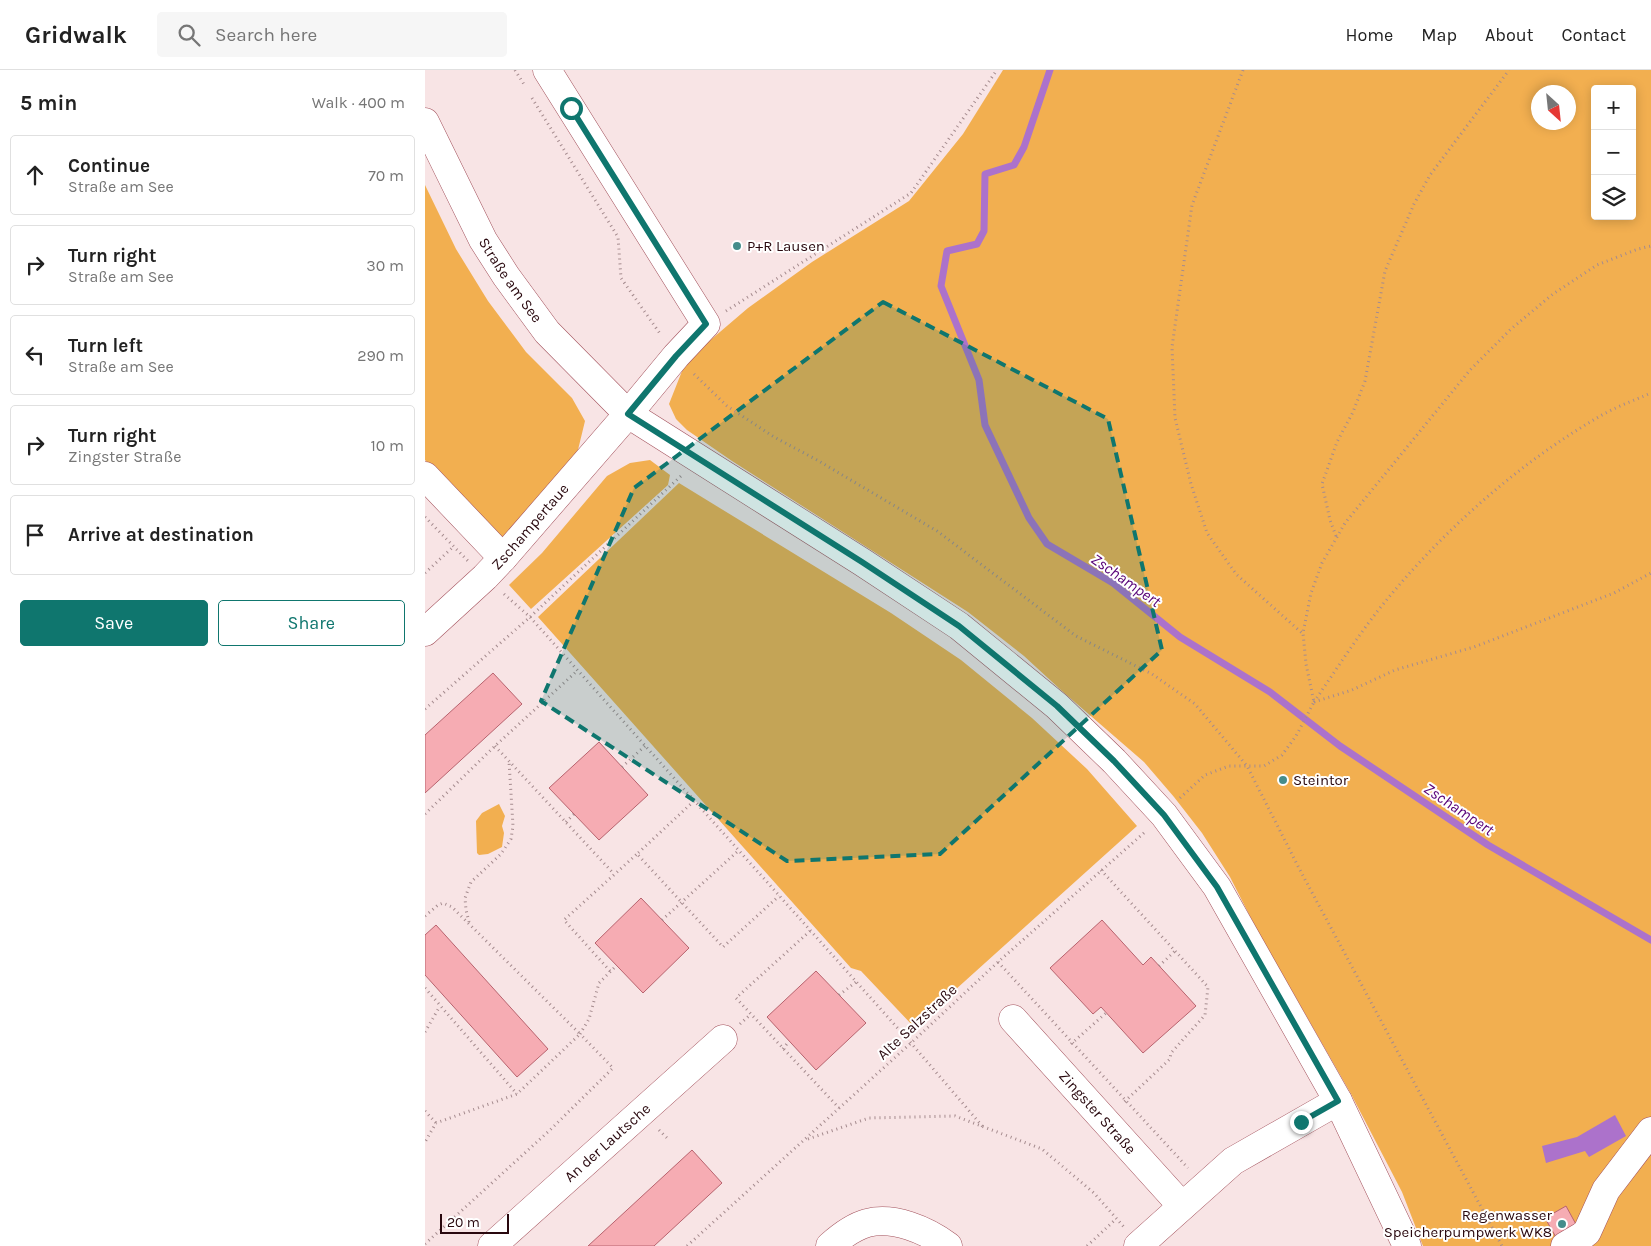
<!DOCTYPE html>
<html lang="en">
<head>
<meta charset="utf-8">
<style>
	:root { --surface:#fff; --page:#f6f6f6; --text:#222; --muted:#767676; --line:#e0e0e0; --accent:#0f766e }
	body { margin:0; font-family:Karla,sans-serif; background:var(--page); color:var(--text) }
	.controls { position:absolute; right:15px; top:15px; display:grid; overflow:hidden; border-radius:5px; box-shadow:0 2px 12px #0003 }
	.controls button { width:45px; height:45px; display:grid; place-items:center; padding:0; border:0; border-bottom:1px solid var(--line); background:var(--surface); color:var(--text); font:25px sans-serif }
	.compass { position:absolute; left:1106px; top:15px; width:45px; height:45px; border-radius:50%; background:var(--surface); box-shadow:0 2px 12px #0003; rotate:153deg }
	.scale { position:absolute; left:15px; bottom:12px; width:69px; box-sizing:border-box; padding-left:5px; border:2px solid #29080e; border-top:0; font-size:14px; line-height:18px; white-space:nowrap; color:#29080e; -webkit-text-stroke:4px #fff; paint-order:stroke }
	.stop { position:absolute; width:15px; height:15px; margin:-11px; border:4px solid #0f766e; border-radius:50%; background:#fff }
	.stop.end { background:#0f766e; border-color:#fff; box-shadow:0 1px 5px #0008 }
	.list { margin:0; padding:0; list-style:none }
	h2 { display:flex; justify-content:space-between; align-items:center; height:65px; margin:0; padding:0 20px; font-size:21px }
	h2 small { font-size:16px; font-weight:400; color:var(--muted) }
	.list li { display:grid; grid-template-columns:32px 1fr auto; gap:15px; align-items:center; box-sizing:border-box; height:80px; margin:0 10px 10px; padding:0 10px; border:1px solid var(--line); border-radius:5px }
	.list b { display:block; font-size:19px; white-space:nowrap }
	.list p { margin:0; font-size:16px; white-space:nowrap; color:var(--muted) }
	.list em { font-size:16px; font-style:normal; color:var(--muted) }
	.actions { display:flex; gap:10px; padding:15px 20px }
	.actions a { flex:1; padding:11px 0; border:1px solid var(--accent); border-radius:5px; text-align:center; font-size:18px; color:var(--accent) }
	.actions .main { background:var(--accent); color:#fff }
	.icon { flex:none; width:28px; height:28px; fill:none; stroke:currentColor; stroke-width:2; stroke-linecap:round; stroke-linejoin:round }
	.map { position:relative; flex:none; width:1226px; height:1176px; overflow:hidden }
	header { display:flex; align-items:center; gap:30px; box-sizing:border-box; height:70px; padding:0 25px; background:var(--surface); border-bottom:1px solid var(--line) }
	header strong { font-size:24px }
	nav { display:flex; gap:28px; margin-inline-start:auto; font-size:18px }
	.search { width:350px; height:45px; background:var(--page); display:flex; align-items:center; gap:12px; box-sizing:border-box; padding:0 18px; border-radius:5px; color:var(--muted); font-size:19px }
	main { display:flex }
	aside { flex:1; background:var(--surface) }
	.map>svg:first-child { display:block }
	.green { fill:#f2af50; fill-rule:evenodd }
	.water { fill:#ac72cb }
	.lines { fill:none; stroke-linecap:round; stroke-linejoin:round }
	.stream { stroke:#ac72cb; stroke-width:7 }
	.building { fill:#f6acb3; stroke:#b8636e }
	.minor-casing { stroke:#a3515c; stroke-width:29 }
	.major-casing { stroke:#a3515c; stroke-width:29 }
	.path { stroke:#a58b8e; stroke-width:3; stroke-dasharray:1 4; stroke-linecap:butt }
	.minor { stroke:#fff; stroke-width:28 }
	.major { stroke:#fff; stroke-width:28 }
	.route { stroke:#0f766e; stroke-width:6 }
	.marked { fill:#0f766e; fill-opacity:0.2; stroke:#0f766e; stroke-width:4; stroke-dasharray:10 6; stroke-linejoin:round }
	.poi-dot { fill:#458d8b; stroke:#fff; stroke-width:2 }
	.labels { text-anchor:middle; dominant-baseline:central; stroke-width:4; stroke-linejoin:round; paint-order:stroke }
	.poi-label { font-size:15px; fill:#29080e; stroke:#fff; text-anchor:start }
	.street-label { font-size:15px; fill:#29080e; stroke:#fff }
	.water-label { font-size:16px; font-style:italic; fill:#570277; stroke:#fff }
</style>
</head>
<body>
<header>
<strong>Gridwalk</strong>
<div class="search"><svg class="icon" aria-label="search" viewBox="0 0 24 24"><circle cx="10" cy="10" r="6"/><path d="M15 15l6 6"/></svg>Search here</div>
<nav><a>Home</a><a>Map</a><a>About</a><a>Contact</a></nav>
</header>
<main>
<aside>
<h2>5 min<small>Walk · 400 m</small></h2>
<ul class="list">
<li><svg class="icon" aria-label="ahead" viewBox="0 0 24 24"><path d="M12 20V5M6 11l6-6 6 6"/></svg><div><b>Continue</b><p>Straße am See</p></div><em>70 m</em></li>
<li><svg class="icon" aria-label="right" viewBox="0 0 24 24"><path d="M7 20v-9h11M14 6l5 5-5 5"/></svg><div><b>Turn right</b><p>Straße am See</p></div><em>30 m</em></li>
<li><svg class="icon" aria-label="left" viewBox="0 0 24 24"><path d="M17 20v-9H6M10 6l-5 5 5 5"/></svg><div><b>Turn left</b><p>Straße am See</p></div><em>290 m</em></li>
<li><svg class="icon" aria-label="right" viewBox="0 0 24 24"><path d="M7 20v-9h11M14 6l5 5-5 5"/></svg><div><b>Turn right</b><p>Zingster Straße</p></div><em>10 m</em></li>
<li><svg class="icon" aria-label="arrive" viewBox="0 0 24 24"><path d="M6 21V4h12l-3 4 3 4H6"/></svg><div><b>Arrive at destination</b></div></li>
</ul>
<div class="actions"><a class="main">Save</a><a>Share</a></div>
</aside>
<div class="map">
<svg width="1226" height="1176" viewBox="0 0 1226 1176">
	<rect width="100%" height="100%" fill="#f8e4e5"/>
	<g class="green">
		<path d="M578,0H1226V1176H998L977,1122L926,1024L831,858L805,807L777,763L749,727L719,692L637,621L599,586L543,542L307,391L262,360L251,349L244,334L261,291L323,238L387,192L484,131L538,64ZM1170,19H1207V146H1170ZM1114,22H1144V52H1114Z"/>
		<polygon points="0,115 31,179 63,231 101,282 147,328 160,351 152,384 78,475 0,390"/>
		<polygon points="225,390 245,405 243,415 106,539 84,515 117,483 182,406 205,393"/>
		<polygon points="254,413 466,543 536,590 607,648 662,699 712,756 489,957 436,901 426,898 113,547"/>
		<polygon points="74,734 80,746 77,756 79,763 77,777 63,784 54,785 52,783 51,751 57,743"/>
	</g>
	<polygon class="water" points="1190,1045 1201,1066 1164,1087 1160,1081 1121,1093 1117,1076 1152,1067"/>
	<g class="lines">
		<polyline class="stream" points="625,0 599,77 589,95 560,104 559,161 552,174 522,181 516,216 554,310 560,355 604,448 622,474 688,513 755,567 845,622 915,676 1063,775 1226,870"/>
	</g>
	<g class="building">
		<polygon points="68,603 97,634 0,723 0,665"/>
		<polygon points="174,672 223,725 174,770 124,718"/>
		<polygon points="216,828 264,878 218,923 170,873"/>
		<polygon points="677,850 718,895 726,887 771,936 718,983 676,937 668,944 625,898"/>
		<polygon points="11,855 123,979 92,1007 0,905 0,865"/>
		<polygon points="391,901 441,953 391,1000 342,947"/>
		<polygon points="267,1080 297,1113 229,1176 163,1176"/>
		<polygon points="1141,1136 1153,1158 1132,1169 1120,1148"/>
	</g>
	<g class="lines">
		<g class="minor-casing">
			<g id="minor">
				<polyline points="0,406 78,488"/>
				<path id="s1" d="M0,562L60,507L78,488L203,344L251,286L281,254L122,0"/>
				<path id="s2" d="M588,949L757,1136"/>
				<path id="s3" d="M67,1176L298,969"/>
				<path d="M405,1176C415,1167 428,1157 442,1153C469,1146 501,1160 523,1176"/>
				<polyline points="713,1176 808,1091 913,1031"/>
				<polyline points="1140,1176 1157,1166 1162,1162 1181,1120 1226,1061"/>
			</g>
		</g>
		<g class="major-casing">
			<g id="major">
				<path id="s4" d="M0,52L58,170L81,206L122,262L203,344L437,492L534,556L632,636L689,691L739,745L792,817L913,1031L982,1176"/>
			</g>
		</g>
		<g class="path">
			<polyline points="90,0 100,16"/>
			<polyline points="818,0 767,135 747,277 750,348 766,414 782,463 811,504 877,563"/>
			<polyline points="107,28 193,167 196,208 236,265"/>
			<polyline points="301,241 486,123 572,0"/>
			<polyline points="269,304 302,336 349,367 392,390 512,461 651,566 727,604 770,634 822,696 876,802 1077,1176"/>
			<polyline points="0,447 43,491"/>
			<polyline points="911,466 905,450 897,414 912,372 928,342 940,311 960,201 989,134 1005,105 1084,0"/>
			<polyline points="0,503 28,477"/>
			<polyline points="79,524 105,547 486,973 558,1057"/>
			<path d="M889,632C913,597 937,559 964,527C1024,455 1097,391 1177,345C1193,336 1210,330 1226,323"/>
			<polyline points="889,632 927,620 970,600 1049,577 1189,523 1226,503"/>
			<polyline points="0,639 105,547 256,406"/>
			<polyline points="70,676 189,804"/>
			<polyline points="197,697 220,676"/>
			<polyline points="755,728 780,705 804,696 839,696 857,685 871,666 889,632 881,594 878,563 886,523 897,493 920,453 1045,300 1086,259 1128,224 1172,195 1213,179 1226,176"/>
			<polyline points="269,731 212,784 298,877 354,826"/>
			<polyline points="0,744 70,676 152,601"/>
			<polyline points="141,752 149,744"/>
			<polyline points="676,800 783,917 780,945 746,983 745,989 697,1034"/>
			<polyline points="0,846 13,835 18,833 27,837 155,964 92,1024 11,1053 0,1072"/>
			<polyline points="237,850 313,781"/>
			<polyline points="44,852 41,840 40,828 46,812 76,784 86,769 88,756 84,691"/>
			<polyline points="385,861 311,928 414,1038"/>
			<polyline points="573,892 763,1098"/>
			<polyline points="734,896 750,881"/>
			<polyline points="185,901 139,850 212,784"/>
			<polyline points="0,918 92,1024"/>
			<polyline points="414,925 431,912"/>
			<polyline points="315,954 326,944"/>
			<polyline points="0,962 15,936"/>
			<polyline points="646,974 681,943"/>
			<polyline points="358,979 364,971"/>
			<polyline points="0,1041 11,1053"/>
			<polyline points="234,1060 242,1068"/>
			<polyline points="383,1069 444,1048 530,1046 617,1079 669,1123 699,1157"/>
			<polyline points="0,1174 125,1060 188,998 155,964 164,949 174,913 191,896"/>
			<polyline points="262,1176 486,973 573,892 720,762"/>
			<polyline points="662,1176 691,1149"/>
		</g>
		<use href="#minor" class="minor"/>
		<use href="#major" class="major"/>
	</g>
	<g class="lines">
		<polyline class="route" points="146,38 281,254 251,286 203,344 437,492 534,556 632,636 689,691 739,745 792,817 913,1031 876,1052"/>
	</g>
	<path class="marked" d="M458,232L683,349L737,580L515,784L362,791L116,631L209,418Z"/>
	<g class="poi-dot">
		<circle cx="312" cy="176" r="5"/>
		<circle cx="858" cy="710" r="5"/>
		<circle cx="1137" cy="1154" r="5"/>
	</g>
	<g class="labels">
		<g class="poi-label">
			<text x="322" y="176">P+R Lausen</text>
			<text x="868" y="710">Steintor</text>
			<text x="1127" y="1145" text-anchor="end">Regenwasser<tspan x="1127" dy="17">Speicherpumpwerk WK8</tspan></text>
		</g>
		<g class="street-label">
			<text stroke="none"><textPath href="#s4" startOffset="180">Straße am See</textPath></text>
			<text stroke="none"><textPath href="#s1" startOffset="149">Zschampertaue</textPath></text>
			<text transform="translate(492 952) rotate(-43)">Alte Salzstraße</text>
			<text stroke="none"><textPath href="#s2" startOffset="126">Zingster Straße</textPath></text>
			<text stroke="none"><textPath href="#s3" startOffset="155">An der Lautsche</textPath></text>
		</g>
		<g class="water-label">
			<text transform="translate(701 510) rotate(35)">Zschampert</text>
			<text transform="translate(1034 739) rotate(34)">Zschampert</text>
		</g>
	</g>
</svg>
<div class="controls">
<button>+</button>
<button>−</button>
<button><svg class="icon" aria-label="layers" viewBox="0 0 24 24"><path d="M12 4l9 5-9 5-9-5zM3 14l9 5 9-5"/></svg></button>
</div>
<svg class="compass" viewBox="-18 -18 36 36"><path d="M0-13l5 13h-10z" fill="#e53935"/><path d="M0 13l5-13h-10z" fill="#767676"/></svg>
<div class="scale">20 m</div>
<div class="stop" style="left:146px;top:38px"></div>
<div class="stop end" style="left:876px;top:1052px"></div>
</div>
</main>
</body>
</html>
